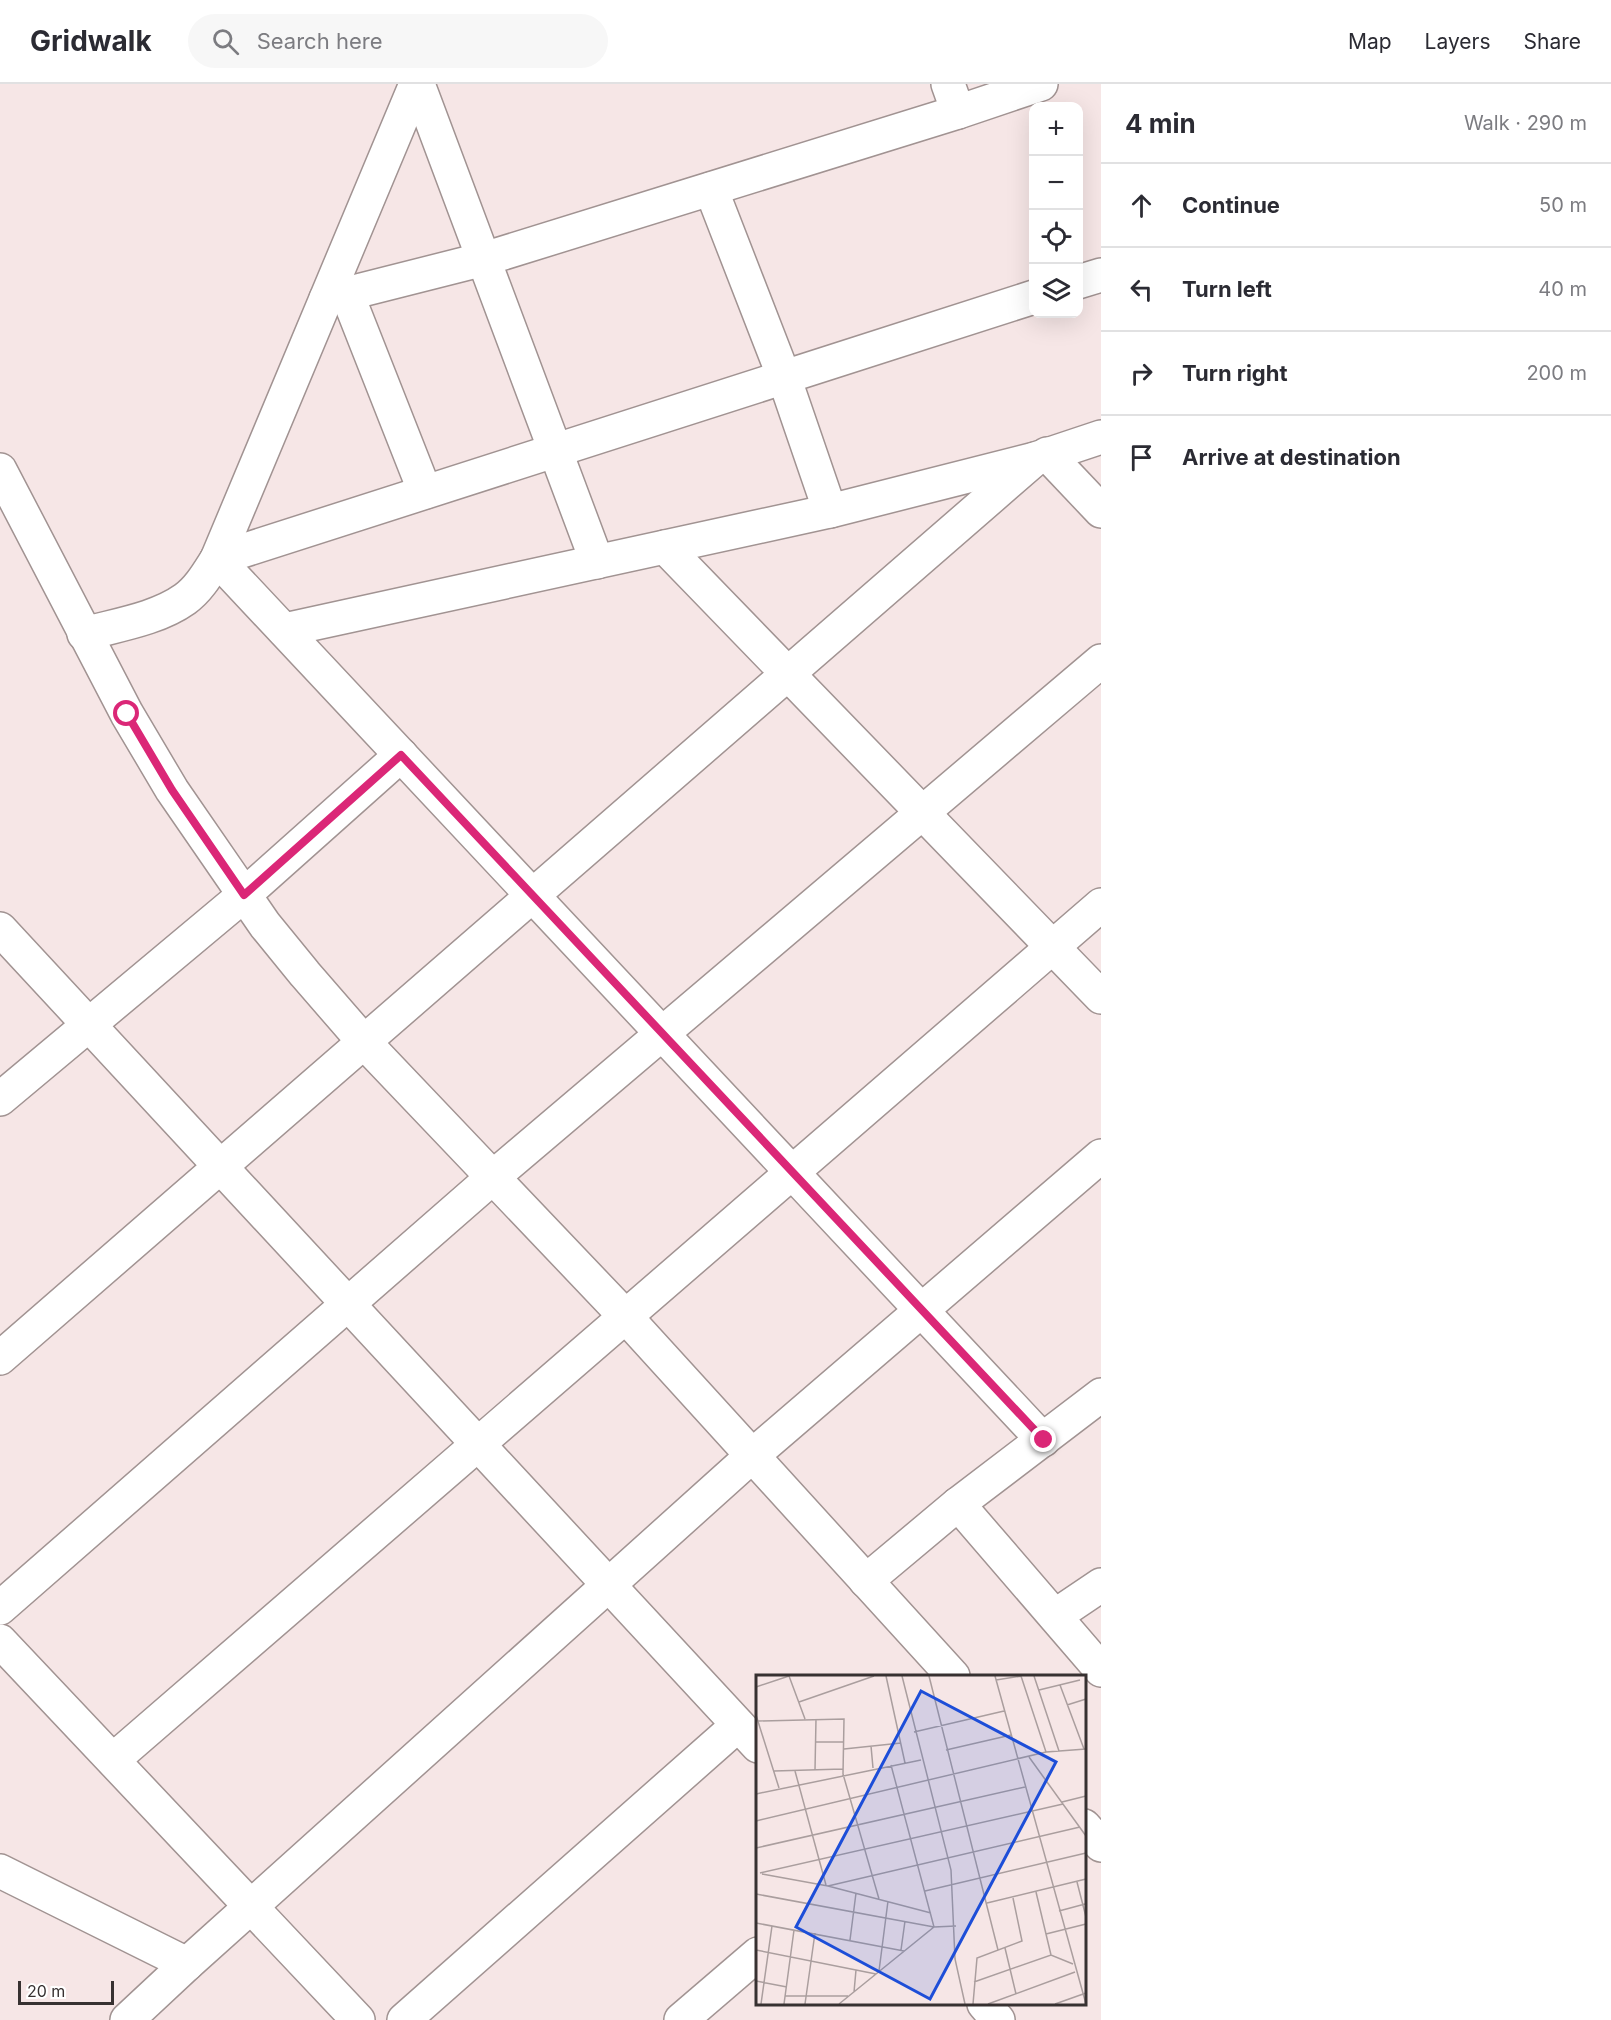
<!DOCTYPE html>
<html lang="en">
<head>
<meta charset="utf-8">
<style>
	:root { --surface:#fff; --page:#f7f7f7; --text:#2b2b33; --muted:#7c7c81; --line:#e1e1e2 }
	body { margin:0; font-family:Inter,sans-serif; background:var(--page); color:var(--text) }
	.controls { position:absolute; right:18px; top:18px; display:grid; overflow:hidden; border-radius:12px; box-shadow:0 6px 24px #0002 }
	.controls button { width:54px; height:54px; display:grid; place-items:center; padding:0; border:0; border-bottom:2px solid var(--line); background:var(--surface); color:var(--text); font:30px sans-serif }
	.scale { position:absolute; left:18px; bottom:15px; width:96px; box-sizing:border-box; padding-left:6px; border:3px solid #373131; border-top:0; font-size:16px; line-height:21px; white-space:nowrap; color:#373131; -webkit-text-stroke:4px #fff; paint-order:stroke }
	.stop { position:absolute; width:18px; height:18px; margin:-14px; border:4px solid #db2777; border-radius:50%; background:#fff }
	.stop.end { background:#db2777; border-color:#fff; box-shadow:0 2px 6px #0008 }
	.list { margin:0; padding:0; list-style:none }
	h2 { display:flex; justify-content:space-between; align-items:center; height:78px; margin:0; padding:0 24px; font-size:26px }
	h2 small { font-size:20px; font-weight:400; color:var(--muted) }
	.list li { display:grid; grid-template-columns:39px 1fr auto; gap:18px; align-items:center; box-sizing:border-box; height:84px; padding:0 24px; border-top:2px solid var(--line) }
	.list b { display:block; font-size:22px; white-space:nowrap }
	.list em { font-size:20px; font-style:normal; color:var(--muted) }
	.icon { flex:none; width:33px; height:33px; fill:none; stroke:currentColor; stroke-width:2; stroke-linecap:round; stroke-linejoin:round }
	.map { position:relative; flex:none; width:1101px; height:1936px; overflow:hidden }
	header { display:flex; align-items:center; gap:36px; box-sizing:border-box; height:84px; padding:0 30px; background:var(--surface); border-bottom:2px solid var(--line) }
	header strong { font-size:28px }
	nav { display:flex; gap:33px; margin-inline-start:auto; font-size:21px }
	.search { width:420px; height:54px; background:var(--page); display:flex; align-items:center; gap:15px; box-sizing:border-box; padding:0 21px; border-radius:33px; color:var(--muted); font-size:22px }
	main { display:flex }
	aside { flex:1; background:var(--surface) }
	.map>svg:first-child { display:block }
	.lines { fill:none; stroke-linecap:round; stroke-linejoin:round }
	.minor-casing { stroke:#a19392; stroke-width:36 }
	.minor { stroke:#fff; stroke-width:33 }
	.route { stroke:#db2777; stroke-width:8 }
	.inset-road { fill:none; stroke:#aa9e9e; stroke-width:1.5 }
	.view { fill:#1d4ed8; fill-opacity:0.15; stroke:#1d4ed8; stroke-width:3 }
	.inset-edge { fill:none; stroke:#373131; stroke-width:3 }
</style>
</head>
<body>
<header>
<strong>Gridwalk</strong>
<div class="search"><svg class="icon" aria-label="search" viewBox="0 0 24 24"><circle cx="10" cy="10" r="6"/><path d="M15 15l6 6"/></svg>Search here</div>
<nav><a>Map</a><a>Layers</a><a>Share</a></nav>
</header>
<main>
<div class="map">
<svg width="1101" height="1936" viewBox="0 0 1101 1936">
	<rect width="100%" height="100%" fill="#f6e6e6"/>
	<g class="lines">
		<g class="minor-casing">
			<g id="minor">
				<polyline points="418,0 597,478"/>
				<polyline points="948,0 958,28"/>
				<polyline points="711,105 784,293 830,427"/>
				<polyline points="1078,198 1101,191"/>
				<polyline points="347,210 425,408"/>
				<polyline points="326,215 484,175 958,28 1041,0"/>
				<polyline points="1047,370 1101,427"/>
				<polyline points="0,386 127,630 172,706 265,841 305,890 364,958 626,1233 953,1592"/>
				<polyline points="665,463 1101,913"/>
				<polyline points="217,475 1043,1356"/>
				<polyline points="217,475 1034,213"/>
				<polyline points="284,546 830,427 1035,375 1101,353"/>
				<path d="M84,550C117,541 157,535 185,515C199,505 208,489 217,475L416,0"/>
				<polyline points="0,845 758,1662"/>
				<polyline points="0,1015 244,811 401,671"/>
				<polyline points="0,1274 1035,375"/>
				<polyline points="958,1420 1101,1586"/>
				<polyline points="866,1497 958,1420 1101,1311"/>
				<polyline points="0,1524 492,1094 1101,577"/>
				<polyline points="1055,1532 1101,1501"/>
				<polyline points="0,1557 358,1936"/>
				<polyline points="113,1676 1101,821"/>
				<polyline points="1084,1742 1101,1761"/>
				<polyline points="0,1787 187,1880"/>
				<polyline points="984,1920 998,1936"/>
				<polyline points="127,1936 187,1880 753,1371 1101,1072"/>
				<polyline points="404,1936 738,1641"/>
				<polyline points="681,1936 758,1870"/>
			</g>
		</g>
		<use href="#minor" class="minor"/>
	</g>
	<g class="lines">
		<polyline class="route" points="127,630 172,706 244,811 401,671 1044,1356"/>
	</g>
	<g transform="translate(756 1591)">
		<rect width="330" height="330" fill="#f6e6e6"/>
		<path class="inset-road" d="M33,1L49,44M130,1L149,88M146,1L195,195L199,284L209,329M173,1L242,275M239,1L330,329M265,1L290,77M278,1L303,76M240,5L266,1M304,10L328,74M0,12L33,1M283,15L324,5M43,27L118,1M311,30L330,24M0,40L23,113M2,46L88,44L87,99L123,224M158,57L248,36M59,67H88M115,71L117,93M88,74L145,68M190,75L255,60M273,82L330,161M135,90L178,252M59,95L60,44M18,96L87,94M39,96L70,210M0,119L165,85M306,127L330,121M0,146L290,77L330,74M0,173L269,112M4,198L307,129M6,199L72,211L175,238M321,207L330,242M72,211L324,152M169,216L330,178M280,217L295,280M0,219L178,252M231,228L330,204M303,236L329,229M0,248L148,276M290,259L330,249M94,265L100,218M249,273L260,319M0,275L120,299M145,275L149,246M123,296L132,226M0,306L31,312M218,307L295,280L317,289M98,317L100,295M29,321H92M5,329L16,251M28,329L38,255M49,329L59,258M83,329L178,252L200,251M217,329L221,283L266,266L257,223M232,329L319,297M299,329L330,318"/>
		<path class="view" d="M165,16L300,87L174,324L40,252Z"/>
		<rect width="330" height="330" class="inset-edge"/>
	</g>
</svg>
<div class="controls">
<button>+</button>
<button>−</button>
<button><svg class="icon" aria-label="locate" viewBox="0 0 24 24"><circle cx="12" cy="12" r="6"/><path d="M12 2v4M12 18v4M2 12h4M18 12h4"/></svg></button>
<button><svg class="icon" aria-label="layers" viewBox="0 0 24 24"><path d="M12 4l9 5-9 5-9-5zM3 14l9 5 9-5"/></svg></button>
</div>
<div class="scale">20 m</div>
<div class="stop" style="left:127px;top:630px"></div>
<div class="stop end" style="left:1044px;top:1356px"></div>
</div>
<aside>
<h2>4 min<small>Walk · 290 m</small></h2>
<ul class="list">
<li><svg class="icon" aria-label="ahead" viewBox="0 0 24 24"><path d="M12 20V5M6 11l6-6 6 6"/></svg><div><b>Continue</b></div><em>50 m</em></li>
<li><svg class="icon" aria-label="left" viewBox="0 0 24 24"><path d="M17 20v-9H6M10 6l-5 5 5 5"/></svg><div><b>Turn left</b></div><em>40 m</em></li>
<li><svg class="icon" aria-label="right" viewBox="0 0 24 24"><path d="M7 20v-9h11M14 6l5 5-5 5"/></svg><div><b>Turn right</b></div><em>200 m</em></li>
<li><svg class="icon" aria-label="arrive" viewBox="0 0 24 24"><path d="M6 21V4h12l-3 4 3 4H6"/></svg><div><b>Arrive at destination</b></div></li>
</ul>
</aside>
</main>
</body>
</html>
